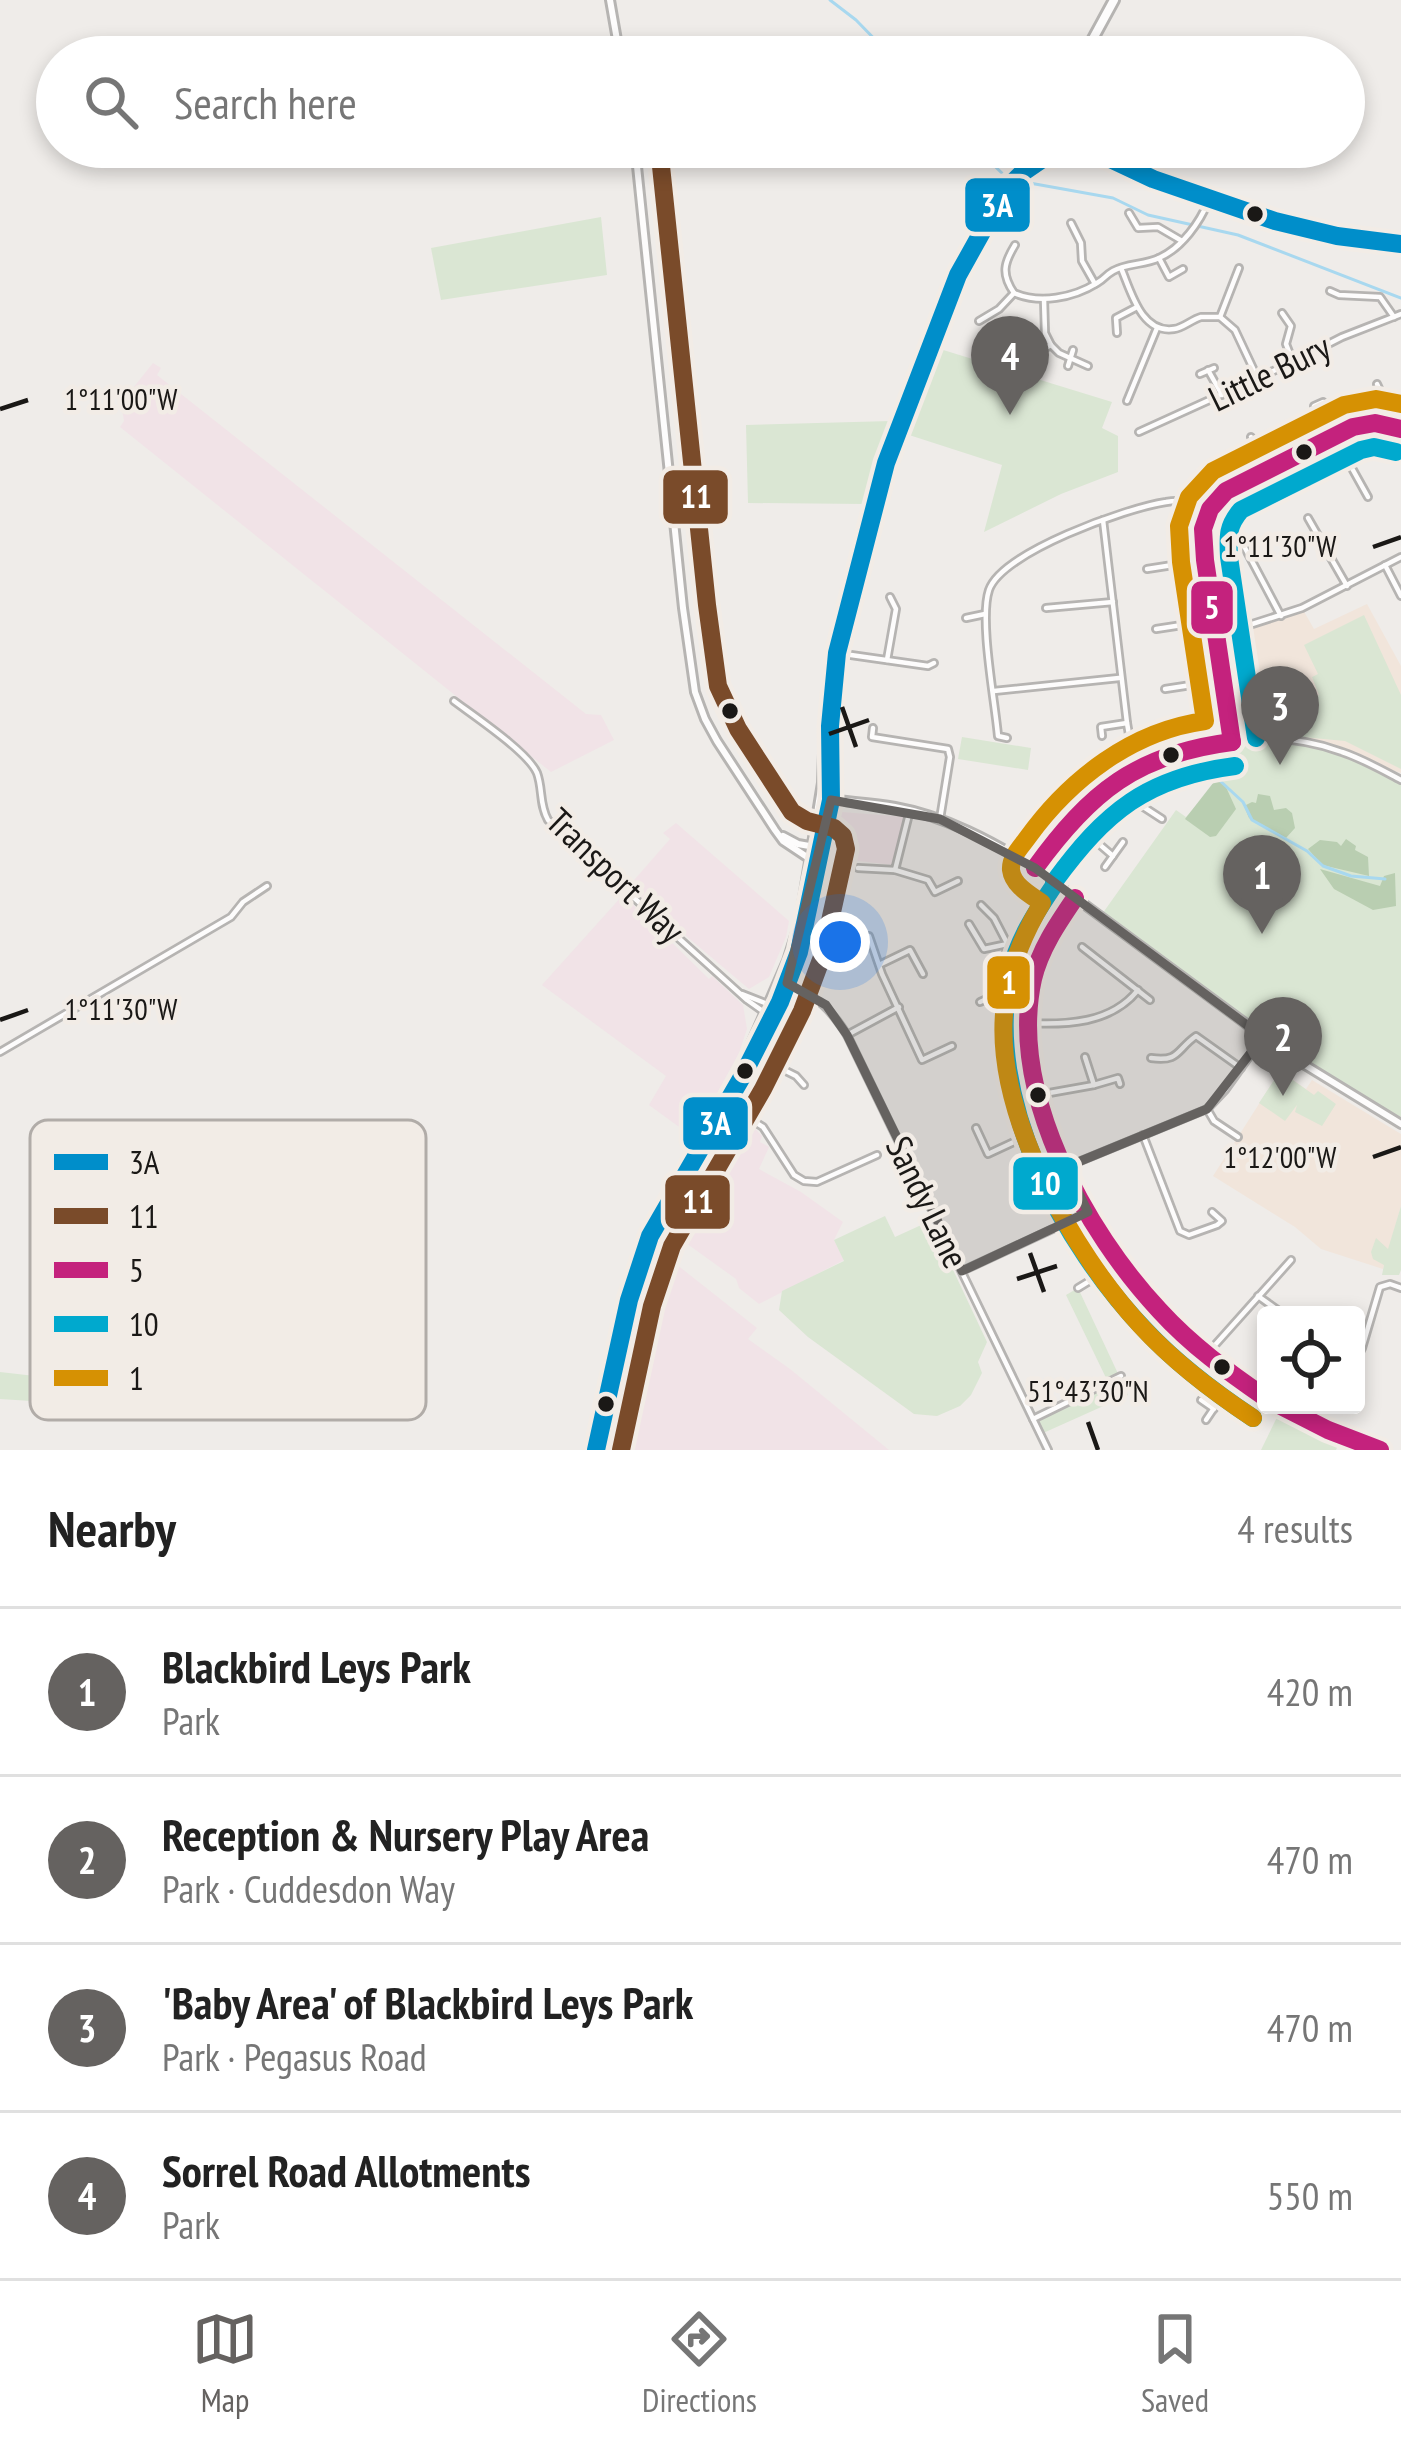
<!DOCTYPE html>
<html lang="en">
<head>
<meta charset="utf-8">
<style>
	:root { --surface:#fff; --page:#f6f6f6; --text:#222; --muted:#767676; --line:#e0e0e0; --accent:#656260 }
	body { margin:0; font-family:"PT Sans Narrow",sans-serif; background:var(--page); color:var(--text) }
	.controls { position:absolute; right:36px; bottom:36px; display:grid; overflow:hidden; border-radius:12px; box-shadow:0 6px 18px #0003 }
	.controls button { width:108px; height:108px; display:grid; place-items:center; padding:0; border:0; border-bottom:3px solid var(--line); background:var(--surface); color:var(--text); font:60px sans-serif }
	.you { position:absolute; left:840px; top:942px; width:42px; height:42px; margin:-30px; border:9px solid #fff; border-radius:50%; background:#1a73e8; box-shadow:0 0 0 18px #1a73e833 }
	.badge { display:grid; place-items:center; width:78px; height:78px; border-radius:50%; background:var(--accent); color:#fff; font-size:39px; font-weight:700 }
	.pin { position:absolute; translate:-50% -99px; filter:drop-shadow(0 3px 6px #0008) }
	.pin::after { content:''; position:absolute; top:63px; width:42px; height:36px; background:inherit; clip-path:polygon(0 0,100% 0,50% 100%) }
	.list { margin:0; padding:0; list-style:none }
	h2 { display:flex; justify-content:space-between; align-items:center; height:156px; margin:0; padding:0 48px; font-size:51px }
	h2 small { font-size:39px; font-weight:400; color:var(--muted) }
	.list li { display:grid; grid-template-columns:78px 1fr auto; gap:36px; align-items:center; box-sizing:border-box; height:168px; padding:0 48px; border-top:3px solid var(--line) }
	.list b { display:block; font-size:45px; white-space:nowrap }
	.list p { margin:0; font-size:39px; white-space:nowrap; color:var(--muted) }
	.list em { font-size:39px; font-style:normal; color:var(--muted) }
	.icon { flex:none; width:66px; height:66px; fill:none; stroke:currentColor; stroke-width:2; stroke-linecap:round; stroke-linejoin:round }
	.map { position:relative; flex:none; width:1401px; height:1450px; overflow:hidden }
	.search { position:absolute; background:var(--surface); box-shadow:0 6px 18px #0003; left:36px; right:36px; top:36px; height:132px; display:flex; align-items:center; gap:30px; box-sizing:border-box; padding:0 42px; border-radius:66px; color:var(--muted); font-size:45px }
	.sheet { height:828px; background:var(--surface) }
	nav { display:flex; justify-content:space-around; align-items:center; box-sizing:border-box; height:168px; border-top:3px solid var(--line); background:var(--surface); font-size:33px; color:var(--muted) }
	nav a { display:grid; justify-items:center; gap:6px }
	nav .on { color:var(--accent) }
	.map>svg:first-child { display:block }
	.commercial { fill:#f1e3e7 }
	.education { fill:#f1e5db }
	.green { fill:#dae6d3 }
	.forest { fill:#b9ceb1 }
	.lines { fill:none; stroke-linecap:round; stroke-linejoin:round }
	.stream { stroke:#a8d8ef; stroke-width:3 }
	.minor-casing { stroke:#b6b4b2; stroke-width:10 }
	.tertiary-casing { stroke:#b6b4b2; stroke-width:12 }
	.secondary-casing { stroke:#b6b4b2; stroke-width:14 }
	.minor { stroke:#fdfcfc; stroke-width:4.5 }
	.tertiary { stroke:#fdfcfc; stroke-width:6 }
	.secondary { stroke:#fdfcfc; stroke-width:8 }
	.bus-1-casing { stroke:#f2ece6; stroke-width:27 }
	.bus-2-casing { stroke:#f2ece6; stroke-width:27 }
	.bus-3-casing { stroke:#f2ece6; stroke-width:27 }
	.bus-4-casing { stroke:#f2ece6; stroke-width:27 }
	.bus-5-casing { stroke:#f2ece6; stroke-width:27 }
	.bus-1 { stroke:#008eca; stroke-width:18 }
	.bus-2 { stroke:#7a4b2a; stroke-width:18 }
	.bus-3 { stroke:#c4227d; stroke-width:18 }
	.bus-4 { stroke:#00a9ce; stroke-width:18 }
	.bus-5 { stroke:#d69103; stroke-width:18 }
	.marked { fill:#656260; fill-opacity:0.2; stroke:#656260; stroke-width:9; stroke-linejoin:round }
	.ticks { fill:none; stroke:#1a1816; stroke-width:4.5 }
	.bus-dot { fill:#1a1816; stroke:#f2ece6; stroke-width:4.5 }
	.labels { text-anchor:middle; dominant-baseline:central; stroke-width:9; stroke-linejoin:round; paint-order:stroke }
	.street-label { font-size:36px; fill:#1a1816; stroke:#f2ece6 }
	.key { fill:#f2ece6; stroke:#b1aca8; stroke-width:3 }
	.key-label { font-size:33px; fill:#1a1816 }
	.ticks-label { font-size:30px; text-anchor:middle; fill:#1a1816; stroke:#f2ece6; stroke-width:9; stroke-linejoin:round; paint-order:stroke }
	.line-badge { stroke:#f2ece6; stroke-width:4.5 }
	.badge-label { font-size:33px; text-anchor:middle; font-weight:bold; fill:#fff }
</style>
</head>
<body>
<div class="map">
<svg width="1401" height="1450" viewBox="0 0 1401 1450">
	<rect width="100%" height="100%" fill="#efece9"/>
	<g class="commercial">
		<polygon points="153,363 161,368 157,375 586,714 601,715 614,740 551,772 120,427 124,421 121,403"/>
		<polygon points="842,812 907,817 893,865 833,858 836,825"/>
		<polygon points="676,823 789,921 786,937 769,977 749,989 628,887 670,839 663,833"/>
		<polygon points="623,895 709,979 712,976 743,1005 747,1029 739,1053 693,1137 649,1105 666,1076 542,985"/>
		<polygon points="732,1109 745,1118 762,1136 760,1142 769,1147 759,1169 801,1192 843,1222 834,1240 844,1260 759,1304 739,1288 736,1279 672,1233 670,1227 677,1213 681,1197"/>
		<polygon points="657,1249 757,1328 748,1339 790,1369 889,1450 606,1450 632,1327 643,1331 664,1291 647,1279"/>
	</g>
	<g class="education">
		<polygon points="1367,604 1401,666 1401,773 1369,763 1232,742 1224,680 1224,647 1228,639 1302,608 1314,629"/>
		<polygon points="1280,1071 1306,1089 1312,1080 1401,1134 1401,1206 1383,1269 1321,1249 1295,1227 1213,1176"/>
	</g>
	<g class="green">
		<polygon points="601,217 607,275 441,300 431,248"/>
		<polygon points="940,349 1112,402 1102,428 1118,436 1118,472 1061,494 984,532 1002,465 906,434"/>
		<polygon points="891,421 865,504 748,503 746,425"/>
		<polygon points="1364,615 1401,695 1401,769 1345,741 1250,732 1238,711 1254,702 1265,722 1319,695 1312,677 1318,674 1304,645"/>
		<polygon points="962,737 1031,748 1028,770 958,759"/>
		<path d="M1281,741C1332,746 1356,759 1401,780V1117C1291,1069 1196,987 1100,917L1176,810L1186,817L1233,764L1229,742Z"/>
		<polygon points="1280,1071 1314,1095 1318,1091 1336,1104 1322,1126 1295,1112 1297,1105 1285,1121 1259,1103"/>
		<polygon points="1401,1206 1401,1270 1399,1275 1382,1275 1384,1265 1373,1259 1371,1252 1376,1238 1388,1249"/>
		<polygon points="885,1216 895,1237 930,1221 987,1342 978,1362 982,1373 971,1395 960,1406 937,1416 914,1414 808,1337 779,1310 782,1291 844,1261 834,1240"/>
		<polygon points="1078,1288 1128,1395 1041,1434 1033,1419 1108,1382 1066,1295"/>
		<polygon points="0,1372 96,1383 94,1405 0,1399"/>
		<polygon points="204,1389 250,1394 247,1416 238,1415 225,1421 196,1417 199,1395"/>
		<polygon points="1279,1413 1339,1443 1336,1450 1261,1450"/>
	</g>
	<g class="forest">
		<polygon points="1217,778 1225,785 1236,809 1216,836 1210,837 1185,819"/>
		<polygon points="1258,794 1270,796 1274,810 1286,808 1292,813 1295,828 1286,838 1249,818 1244,806 1252,802 1256,803"/>
		<polygon points="1346,839 1356,846 1355,850 1368,857 1369,876 1322,865 1308,849 1320,840 1337,842 1341,846"/>
		<polygon points="1320,869 1380,886 1384,876 1395,873 1396,906 1373,910 1334,889"/>
	</g>
	<g class="lines">
		<g class="stream">
			<polyline points="830,0 856,20 892,57"/>
			<polyline points="975,147 1007,178"/>
			<polyline points="1024,182 1113,198 1148,215 1238,235 1401,298"/>
			<polyline points="1217,778 1243,802 1252,820 1307,851 1323,866 1351,876 1385,879"/>
		</g>
		<g class="minor-casing">
			<g id="minor">
				<polyline points="1129,213 1138,228 1158,227 1182,241"/>
				<polyline points="1071,223 1081,243 1082,261 1095,284"/>
				<path d="M1015,245C1004,263 1001,274 1014,293C1040,304 1073,298 1097,283C1107,277 1103,277 1113,271C1127,263 1145,265 1159,258C1182,248 1200,222 1209,200"/>
				<polyline points="1159,258 1169,277 1183,269"/>
				<path d="M1121,268C1131,291 1141,334 1174,329C1183,328 1191,320 1201,317C1202,317 1219,317 1220,317L1235,330L1258,379"/>
				<polyline points="1330,291 1339,295 1380,297 1394,317"/>
				<polyline points="1282,313 1291,326 1286,344 1293,362"/>
				<polyline points="1220,317 1239,268"/>
				<polyline points="979,321 999,309 1014,293"/>
				<polyline points="1117,333 1116,318 1137,307"/>
				<polyline points="1051,345 1059,353 1088,366"/>
				<polyline points="1018,351 1033,355 1051,345 1045,333 1044,299"/>
				<polyline points="1068,366 1073,350"/>
				<polyline points="1208,370 1222,395"/>
				<polyline points="1200,374 1214,368"/>
				<polyline points="1377,384 1389,410 1388,424"/>
				<polyline points="1127,401 1157,328"/>
				<polyline points="1314,406 1323,402 1339,434"/>
				<polyline points="1139,432 1293,362 1342,337 1401,314"/>
				<polyline points="1334,436 1368,497"/>
				<polyline points="1251,437 1268,469"/>
				<polyline points="1308,518 1347,586"/>
				<polyline points="1103,520 1127,723 1132,752 1140,768"/>
				<polyline points="1245,543 1245,548 1281,616"/>
				<polyline points="1385,565 1401,596"/>
				<polyline points="1147,569 1205,560"/>
				<polyline points="1046,608 1113,602"/>
				<polyline points="966,618 985,614"/>
				<polyline points="1156,629 1215,620"/>
				<polyline points="1218,635 1302,608 1401,557"/>
				<polyline points="837,653 928,666 934,663"/>
				<polyline points="887,660 896,609 890,597"/>
				<polyline points="1165,689 1224,680"/>
				<polyline points="994,691 1119,678"/>
				<path d="M454,701C474,716 528,752 537,773C543,789 539,804 548,820L747,1000L767,1014"/>
				<polyline points="873,728 872,737 948,749 950,757 940,819"/>
				<polyline points="1102,736 1101,727 1127,723"/>
				<path d="M1007,738L998,736C995,701 979,620 989,590C1002,552 1126,508 1166,502C1182,499 1195,502 1210,509"/>
				<polyline points="1232,742 1205,560 1203,529 1210,509 1226,491 1353,427 1375,423 1401,429"/>
				<polyline points="1122,778 1142,806 1162,819"/>
				<polyline points="1071,820 1113,856"/>
				<polyline points="1105,867 1123,842"/>
				<polyline points="858,868 895,870 910,810"/>
				<path d="M1035,868C1050,846 1067,820 1087,803C1155,747 1258,721 1342,752C1363,759 1382,770 1401,780"/>
				<polyline points="895,870 928,880 935,892 958,881"/>
				<path d="M1075,898C1057,924 1041,948 1033,979C1005,1078 1083,1223 1147,1297C1180,1336 1223,1370 1266,1398"/>
				<polyline points="969,924 984,949 1026,940 1044,947"/>
				<polyline points="841,936 845,944 869,936 882,974 922,1060 952,1046"/>
				<polyline points="1082,947 1150,1000"/>
				<polyline points="881,964 910,950 923,974"/>
				<path d="M789,984C817,995 832,1011 847,1035L1048,1450"/>
				<polyline points="742,994 770,1005"/>
				<polyline points="980,1002 995,995 1008,945 994,918 981,905"/>
				<path d="M1026,1023C1066,1025 1111,1024 1138,990"/>
				<polyline points="847,1035 899,1007"/>
				<polyline points="0,1052 231,917 243,902 267,886"/>
				<polyline points="754,1055 796,1076 804,1085"/>
				<polyline points="1085,1057 1094,1085"/>
				<path d="M1151,1058C1180,1062 1176,1050 1196,1036L1241,1068"/>
				<polyline points="1038,1095 1094,1085 1118,1078 1120,1084"/>
				<polyline points="725,1103 763,1127 794,1175 804,1181 817,1182 877,1155"/>
				<polyline points="1207,1109 1214,1121 1238,1137"/>
				<polyline points="976,1128 988,1154 1048,1126"/>
				<polyline points="1143,1135 1180,1231 1189,1235 1217,1225 1222,1221 1212,1212"/>
				<polyline points="1066,1167 1207,1109 1225,1090 1263,1037"/>
				<polyline points="962,1271 1087,1213"/>
				<polyline points="1078,1288 1119,1263"/>
				<polyline points="1258,1296 1279,1311"/>
				<polyline points="1356,1350 1360,1352 1362,1348 1380,1287 1390,1284 1401,1288"/>
				<polyline points="1207,1354 1291,1260"/>
				<polyline points="1201,1400 1214,1409"/>
				<polyline points="1279,1405 1328,1430 1380,1450"/>
				<polyline points="1033,1419 1121,1376"/>
				<polyline points="1206,1420 1235,1377"/>
			</g>
		</g>
		<g class="tertiary-casing">
			<g id="tertiary">
				<polyline points="610,0 620,57"/>
				<polyline points="635,147 683,608 695,692 705,719 717,741 775,830 783,841 810,859"/>
				<path d="M1073,150C1097,149 1112,163 1133,172C1156,181 1180,189 1203,198C1266,222 1334,241 1401,244"/>
				<path d="M828,799C850,802 873,803 895,807C945,816 992,841 1035,868L1287,1054L1401,1124"/>
				<polyline points="783,836 798,844 815,847"/>
			</g>
		</g>
		<g class="secondary-casing">
			<g id="secondary">
				<polyline points="1083,57 1114,0"/>
				<path d="M1029,167C1044,157 1063,157 1076,147"/>
				<polyline points="753,1056 780,1002 806,924 831,800 831,719"/>
				<polyline points="729,1097 788,961 800,923 823,783 825,725 837,653 886,463 963,265 1006,189 1042,147"/>
				<polyline points="596,1450 629,1300 650,1236 730,1095"/>
			</g>
		</g>
		<use href="#minor" class="minor"/>
		<use href="#tertiary" class="tertiary"/>
		<use href="#secondary" class="secondary"/>
		<g class="bus-1-casing">
			<polyline id="bus-1" points="596,1450 629,1300 650,1236 742,1077 780,1002 799,952 831,800 830,726 837,653 886,463 958,275 1006,189 1022,173 1041,160 1063,152 1085,150 1102,155 1153,179 1275,221 1337,236 1401,244"/>
		</g>
		<g class="bus-2-casing">
			<polyline id="bus-2" points="621,1450 652,1306 672,1246 763,1089 802,1011 822,957 846,849 843,836 834,828 807,821 792,812 738,729 718,686 707,605 659,147"/>
		</g>
		<g class="bus-3-casing">
			<g id="bus-3">
				<polyline points="1232,742 1205,560 1203,529 1210,509 1226,491 1353,427 1375,423 1401,429"/>
				<path d="M1035,868C1090,792 1137,754 1232,742"/>
				<path d="M1075,898C1058,923 1040,949 1033,979C1008,1092 1085,1231 1160,1311C1191,1345 1228,1372 1266,1398"/>
				<polyline points="1279,1405 1328,1430 1380,1450"/>
			</g>
		</g>
		<g class="bus-4-casing">
			<g id="bus-4">
				<path d="M1256,738L1229,557C1228,537 1227,526 1241,510L1361,450L1374,447L1396,452"/>
				<path d="M1054,882C1105,812 1147,777 1235,766"/>
				<path d="M1055,884C1036,912 1017,941 1010,974C983,1097 1063,1245 1146,1331C1178,1365 1214,1392 1253,1418"/>
			</g>
		</g>
		<g class="bus-5-casing">
			<path id="bus-5" d="M1253,1418C1212,1391 1173,1361 1140,1325C1073,1252 996,1117 1004,1014C1007,973 1021,938 1042,903C1031,895 1013,886 1011,870C1010,857 1021,847 1028,837C1070,779 1132,731 1205,721L1181,562L1179,526L1189,497L1213,471L1344,405L1376,399L1401,404"/>
		</g>
		<use href="#bus-1" class="bus-1"/>
		<use href="#bus-2" class="bus-2"/>
		<use href="#bus-3" class="bus-3"/>
		<use href="#bus-4" class="bus-4"/>
		<use href="#bus-5" class="bus-5"/>
	</g>
	<path class="marked" d="M831,800L940,819L1035,868L1263,1037L1207,1109L1066,1167L1088,1212L962,1271L847,1035L826,1005L787,983Z"/>
	<path class="ticks" d="M0,409L28,400M1373,547L1401,537M842,707L856,747M829,734L869,720M0,1020L28,1010M1373,1157L1401,1147M1030,1253L1044,1292M1017,1279L1057,1266M1088,1422L1098,1450"/>
	<g class="bus-dot">
		<circle cx="1255" cy="214" r="10"/>
		<circle cx="1304" cy="452" r="10"/>
		<circle cx="730" cy="711" r="10"/>
		<circle cx="1171" cy="755" r="10"/>
		<circle cx="745" cy="1071" r="10"/>
		<circle cx="1038" cy="1095" r="10"/>
		<circle cx="1222" cy="1367" r="10"/>
		<circle cx="606" cy="1404" r="10"/>
	</g>
	<g class="labels">
		<g class="street-label">
			<text transform="translate(1269 372) rotate(-26)">Little Bury</text>
			<text transform="translate(616 875) rotate(44)">Transport Way</text>
			<text transform="translate(928 1202) rotate(64)">Sandy Lane</text>
		</g>
	</g>
	<rect x="30" y="1120" width="396" height="300" rx="18" class="key"/>
	<rect x="54" y="1154" width="54" height="16" fill="#008eca"/>
	<rect x="54" y="1208" width="54" height="16" fill="#7a4b2a"/>
	<rect x="54" y="1262" width="54" height="16" fill="#c4227d"/>
	<rect x="54" y="1316" width="54" height="16" fill="#00a9ce"/>
	<rect x="54" y="1370" width="54" height="16" fill="#d69103"/>
	<g class="key-label">
		<text x="129" y="1174">3A</text>
		<text x="129" y="1228">11</text>
		<text x="129" y="1282">5</text>
		<text x="129" y="1336">10</text>
		<text x="129" y="1390">1</text>
	</g>
	<g class="ticks-label">
		<text x="121" y="410">1°11'00"W</text>
		<text x="1280" y="557">1°11'30"W</text>
		<text x="121" y="1020">1°11'30"W</text>
		<text x="1280" y="1168">1°12'00"W</text>
		<text x="1088" y="1402">51°43'30"N</text>
	</g>
	<g class="line-badge">
		<rect x="963" y="176" width="69" height="58" rx="12" fill="#008eca"/>
		<rect x="661" y="468" width="69" height="58" rx="12" fill="#7a4b2a"/>
		<rect x="1189" y="579" width="46" height="57" rx="12" fill="#c4227d"/>
		<rect x="985" y="954" width="47" height="57" rx="12" fill="#d69103"/>
		<rect x="681" y="1095" width="69" height="57" rx="12" fill="#008eca"/>
		<rect x="1011" y="1155" width="69" height="57" rx="12" fill="#00a9ce"/>
		<rect x="663" y="1173" width="69" height="58" rx="12" fill="#7a4b2a"/>
	</g>
	<g class="badge-label">
		<text x="997" y="217">3A</text>
		<text x="696" y="508">11</text>
		<text x="1212" y="619">5</text>
		<text x="1009" y="994">1</text>
		<text x="715" y="1135">3A</text>
		<text x="1045" y="1195">10</text>
		<text x="698" y="1213">11</text>
	</g>
</svg>
<div class="controls">
<button><svg class="icon" aria-label="locate" viewBox="0 0 24 24"><circle cx="12" cy="12" r="6"/><path d="M12 2v4M12 18v4M2 12h4M18 12h4"/></svg></button>
</div>
<div class="you"></div>
<div class="pin badge" style="left:1262px;top:934px">1</div>
<div class="pin badge" style="left:1283px;top:1096px">2</div>
<div class="pin badge" style="left:1280px;top:765px">3</div>
<div class="pin badge" style="left:1010px;top:415px">4</div>
<div class="search"><svg class="icon" aria-label="search" viewBox="0 0 24 24"><circle cx="10" cy="10" r="6"/><path d="M15 15l6 6"/></svg>Search here</div>
</div>
<section class="sheet">
<h2>Nearby<small>4 results</small></h2>
<ul class="list">
<li><span class="badge">1</span><div><b>Blackbird Leys Park</b><p>Park</p></div><em>420 m</em></li>
<li><span class="badge">2</span><div><b>Reception &amp; Nursery Play Area</b><p>Park · Cuddesdon Way</p></div><em>470 m</em></li>
<li><span class="badge">3</span><div><b>'Baby Area' of Blackbird Leys Park</b><p>Park · Pegasus Road</p></div><em>470 m</em></li>
<li><span class="badge">4</span><div><b>Sorrel Road Allotments</b><p>Park</p></div><em>550 m</em></li>
</ul>
</section>
<nav>
<a class="on"><svg class="icon" aria-label="map" viewBox="0 0 24 24"><path d="M3 6l6-2 6 2 6-2v14l-6 2-6-2-6 2zM9 4v14M15 6v14"/></svg>Map</a>
<a><svg class="icon" aria-label="directions" viewBox="0 0 24 24"><path d="M12 3l9 9-9 9-9-9zM9 14v-3h6M13 9l2 2-2 2"/></svg>Directions</a>
<a><svg class="icon" aria-label="saved" viewBox="0 0 24 24"><path d="M7 4h10v16l-5-4-5 4z"/></svg>Saved</a>
</nav>
</body>
</html>
